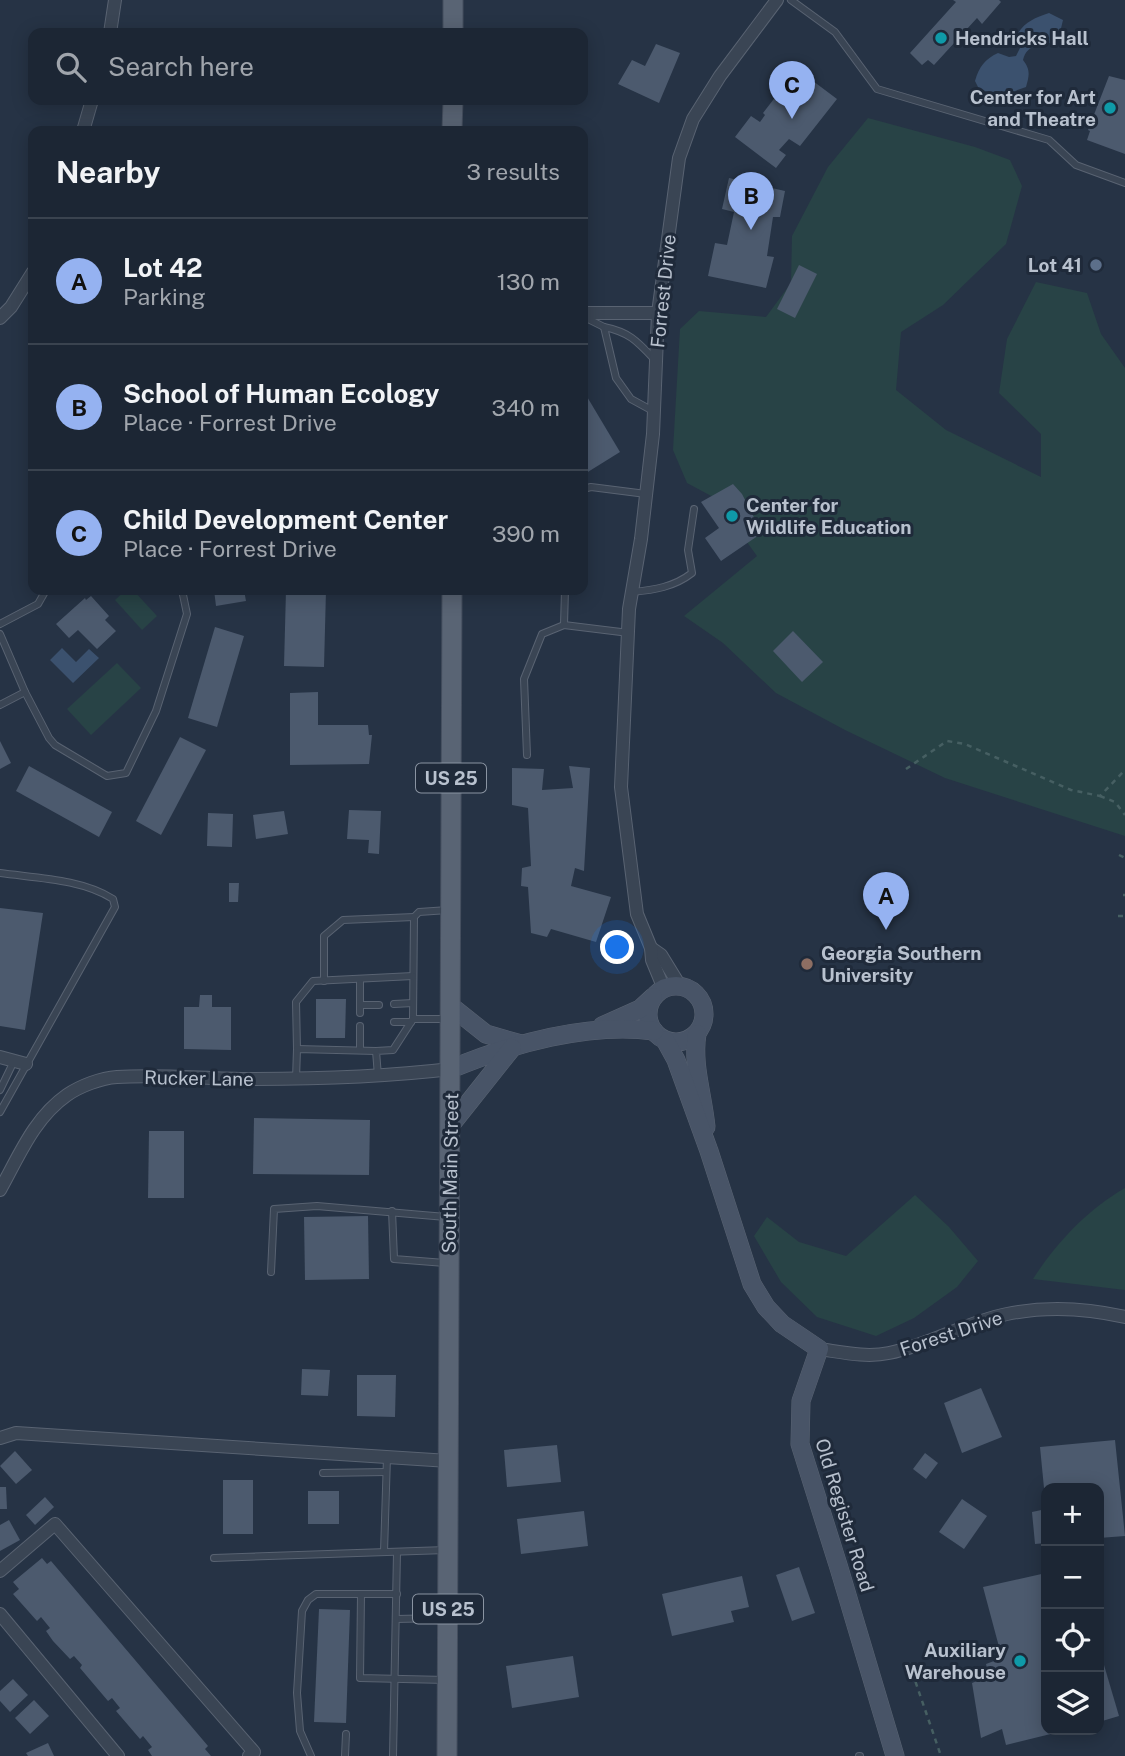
<!DOCTYPE html>
<html lang="en">
<head>
<meta charset="utf-8">
<style>
	:root { --surface:#1c2634; --page:#252e3c; --text:#f1f3f6; --muted:#a0a5ac; --line:#3a434f; --accent:#95b2f1 }
	body { margin:0; font-family:"Public Sans",sans-serif; background:var(--page); color:var(--text) }
	.controls { position:absolute; right:21px; bottom:21px; display:grid; overflow:hidden; border-radius:14px; box-shadow:0 4px 18px #0003 }
	.controls button { width:63px; height:63px; display:grid; place-items:center; padding:0; border:0; border-bottom:2px solid var(--line); background:var(--surface); color:var(--text); font:35px sans-serif }
	.you { position:absolute; left:618px; top:948px; width:24px; height:24px; margin:-18px; border:5px solid #fff; border-radius:50%; background:#1a73e8; box-shadow:0 0 0 10px #1a73e833 }
	.badge { display:grid; place-items:center; width:46px; height:46px; border-radius:50%; background:var(--accent); color:#111; font-size:23px; font-weight:700 }
	.pin { position:absolute; translate:-50% -58px; filter:drop-shadow(0 2px 4px #0008) }
	.pin::after { content:''; position:absolute; top:37px; width:24px; height:21px; background:inherit; clip-path:polygon(0 0,100% 0,50% 100%) }
	.list { margin:0; padding:0; list-style:none }
	h2 { display:flex; justify-content:space-between; align-items:center; height:91px; margin:0; padding:0 28px; font-size:30px }
	h2 small { font-size:23px; font-weight:400; color:var(--muted) }
	.list li { display:grid; grid-template-columns:46px 1fr auto; gap:21px; align-items:center; box-sizing:border-box; height:126px; padding:0 28px; border-top:2px solid var(--line) }
	.list b { display:block; font-size:26px; white-space:nowrap }
	.list p { margin:0; font-size:23px; white-space:nowrap; color:var(--muted) }
	.list em { font-size:23px; font-style:normal; color:var(--muted) }
	.icon { flex:none; width:38px; height:38px; fill:none; stroke:currentColor; stroke-width:2; stroke-linecap:round; stroke-linejoin:round }
	.map { position:relative; flex:none; width:1125px; height:1756px; overflow:hidden }
	.search { position:absolute; background:var(--surface); box-shadow:0 4px 18px #0003; left:28px; top:28px; width:560px; height:77px; display:flex; align-items:center; gap:18px; box-sizing:border-box; padding:0 24px; border-radius:14px; color:var(--muted); font-size:26px }
	.panel { position:absolute; background:var(--surface); box-shadow:0 4px 18px #0003; left:28px; top:126px; width:560px; height:469px; border-radius:14px }
	.map>svg:first-child { display:block }
	.green { fill:#284346 }
	.water { fill:#3b516e }
	.building { fill:#4c5a6e }
	.lines { fill:none; stroke-linecap:round; stroke-linejoin:round }
	.lane-casing { stroke:#596372; stroke-width:8 }
	.street-casing { stroke:#596372; stroke-width:14 }
	.secondary-casing { stroke:#596372; stroke-width:19 }
	.primary-casing { stroke:#444e5e; stroke-width:21 }
	.path { stroke:#465f62; stroke-width:2.5; stroke-dasharray:5 5; stroke-linecap:butt }
	.lane { stroke:#3a4554; stroke-width:6 }
	.street { stroke:#3a4554; stroke-width:12 }
	.secondary { stroke:#485467; stroke-width:18 }
	.primary { stroke:#596474; stroke-width:19 }
	.culture-dot { fill:#0f9aa8; stroke:#1f2a3a; stroke-width:2.5 }
	.service-dot { fill:#5c6f8a; stroke:#1f2a3a; stroke-width:2.5 }
	.education-dot { fill:#8d6e63; stroke:#1f2a3a; stroke-width:2.5 }
	.labels { text-anchor:middle; dominant-baseline:central; stroke-width:6; stroke-linejoin:round; paint-order:stroke }
	.shield { fill:#1f2a3a; stroke:#8a94a2; stroke-width:2 }
	.shield-label { font-size:18px; font-weight:bold; fill:#b8c1ce }
	.poi-label { font-size:19px; font-weight:bold; fill:#b8c1ce; stroke:#1f2a3a; text-anchor:start }
	.street-label { font-size:19px; fill:#b8c1ce; stroke:#1f2a3a }
</style>
</head>
<body>
<div class="map">
<svg width="1125" height="1756" viewBox="0 0 1125 1756">
	<rect width="100%" height="100%" fill="#263345"/>
	<g class="green">
		<polygon points="868,118 975,147 1010,160 1022,186 1006,244 943,305 901,332 896,390 946,430 1041,477 1041,434 999,393 1007,339 1036,282 1087,293 1101,334 1125,368 1125,836 945,778 845,730 776,693 723,643 684,616 757,556 715,498 687,483 673,450 680,329 699,311 766,317 791,283 792,236 828,167"/>
		<polygon points="126,590 133,590 157,616 142,630 115,600"/>
		<polygon points="117,663 141,688 91,735 67,709"/>
		<path d="M1125,1188V1290L1033,1279C1056,1243 1088,1209 1125,1188Z"/>
		<polygon points="915,1195 949,1227 978,1261 957,1287 914,1318 876,1336 817,1317 781,1282 754,1236 767,1217 799,1242 846,1256"/>
	</g>
	<g class="water">
		<path d="M1049,13L1063,20L1058,41C1044,46 1027,42 1023,60C1031,70 1029,76 1026,87L1001,96L979,89L975,81C979,67 985,59 998,53L1009,57L1016,56L1025,38L1018,33C1026,21 1035,18 1049,13Z"/>
		<polygon points="62,648 76,662 89,649 99,658 73,683 50,660"/>
	</g>
	<g class="building">
		<polygon points="953,0 999,0 1001,2 982,24 977,18 934,65 928,60 922,65 910,53 956,2"/>
		<polygon points="656,44 680,53 659,103 618,84 632,60 645,66"/>
		<polygon points="797,69 837,99 800,146 789,139 779,150 786,155 776,168 735,137 751,116 760,122 765,115 763,113"/>
		<polygon points="1109,76 1125,80 1125,154 1087,140 1090,131 1088,130"/>
		<polygon points="729,178 785,191 780,217 773,217 767,256 774,257 766,288 708,276 715,243 727,245 734,212 722,209"/>
		<polygon points="799,265 817,274 795,318 777,309"/>
		<polygon points="583,390 620,452 583,475"/>
		<polygon points="733,484 742,494 762,533 721,561 705,538 719,528 701,502"/>
		<polygon points="214,590 244,590 246,601 216,606"/>
		<polygon points="286,590 326,590 324,667 284,666"/>
		<polygon points="91,596 109,616 105,620 116,631 97,649 78,630 69,638 56,624 85,598 86,600"/>
		<polygon points="215,627 244,636 217,727 188,718"/>
		<polygon points="793,631 823,662 802,682 773,651"/>
		<polygon points="318,692 318,725 368,725 369,735 372,735 369,764 290,765 290,693"/>
		<polygon points="180,737 206,750 161,835 136,821"/>
		<polygon points="0,741 11,763 0,769"/>
		<polygon points="29,766 112,812 99,837 16,791"/>
		<polygon points="569,766 590,768 584,871 575,868 571,886 611,897 596,942 551,929 547,937 531,933 528,887 521,886 522,868 531,866 528,808 512,805 512,768 544,769 542,790 573,788"/>
		<polygon points="349,810 381,811 379,854 368,853 369,840 347,839"/>
		<polygon points="284,811 288,834 256,839 253,815"/>
		<polygon points="208,813 233,814 232,847 207,846"/>
		<polygon points="229,883 239,883 238,902 229,902"/>
		<polygon points="0,908 43,913 25,1030 0,1026"/>
		<polygon points="200,995 212,995 212,1007 231,1007 231,1050 184,1049 184,1007 199,1007"/>
		<polygon points="316,999 346,999 345,1038 316,1038"/>
		<polygon points="254,1118 370,1120 369,1175 253,1174"/>
		<polygon points="149,1131 184,1131 184,1198 148,1198"/>
		<polygon points="368,1216 369,1279 305,1280 304,1217"/>
		<polygon points="302,1369 330,1370 328,1396 301,1395"/>
		<polygon points="357,1375 396,1375 395,1417 357,1416"/>
		<polygon points="981,1388 1002,1437 962,1453 944,1403"/>
		<polygon points="1115,1440 1125,1536 1099,1538 1099,1488 1044,1488 1040,1447"/>
		<polygon points="557,1445 561,1482 507,1487 504,1450"/>
		<polygon points="15,1451 32,1470 16,1484 0,1466"/>
		<polygon points="925,1453 938,1463 926,1479 913,1469"/>
		<rect x="223" y="1480" width="30" height="54"/>
		<polygon points="0,1487 6,1487 7,1509 0,1509"/>
		<rect x="308" y="1491" width="31" height="33"/>
		<polygon points="45,1497 54,1507 35,1525 26,1515"/>
		<polygon points="962,1499 987,1516 964,1549 939,1532"/>
		<polygon points="1046,1509 1046,1543 1035,1544 1032,1512"/>
		<polygon points="584,1511 588,1546 521,1554 517,1519"/>
		<polygon points="9,1520 20,1540 0,1551 0,1525"/>
		<polygon points="42,1558 47,1564 51,1561 208,1746 205,1749 211,1756 152,1756 148,1750 152,1747 143,1736 140,1739 116,1711 120,1708 112,1698 108,1701 80,1668 82,1665 74,1656 70,1659 53,1641 46,1631 50,1628 41,1617 37,1621 13,1594 19,1589 13,1582"/>
		<polygon points="799,1567 815,1613 792,1621 776,1575"/>
		<polygon points="1046,1573 1046,1730 1063,1731 1006,1745 1002,1729 981,1738 972,1683 989,1676 986,1664 1002,1658 983,1587"/>
		<polygon points="742,1576 749,1607 731,1611 734,1622 672,1636 662,1594"/>
		<polygon points="319,1609 350,1610 346,1723 314,1722"/>
		<polygon points="1099,1648 1119,1716 1099,1722"/>
		<polygon points="573,1656 579,1697 512,1708 506,1666"/>
		<polygon points="13,1679 28,1695 10,1712 0,1701 0,1691"/>
		<polygon points="34,1700 49,1716 30,1734 15,1718"/>
		<polygon points="48,1743 54,1756 28,1756 26,1753"/>
	</g>
	<g class="lines">
		<g class="lane-casing">
			<g id="lane">
				<polyline points="791,0 835,32 877,89 1049,140 1076,165 1125,183"/>
				<polyline points="584,317 604,327 616,378 631,399 653,411"/>
				<path d="M604,327C629,332 637,341 654,359"/>
				<polyline points="583,489 591,487 646,494"/>
				<path d="M632,592C654,590 674,587 692,573L688,550L694,509"/>
				<polyline points="0,624 38,604 46,590"/>
				<polyline points="564,625 565,590"/>
				<polyline points="0,634 25,692 0,705"/>
				<polyline points="25,692 49,738 55,745 107,776 126,773 156,711 187,614 182,590"/>
				<polyline points="527,755 524,679 542,634 564,625 629,633"/>
				<path d="M0,873C36,878 82,879 113,899L115,907L0,1112"/>
				<polyline points="324,981 324,936 343,920 414,917"/>
				<polyline points="394,1004 413,1003"/>
				<polyline points="360,1005 379,1005"/>
				<polyline points="360,1013 360,979"/>
				<polyline points="413,1019 414,917 419,912 448,910"/>
				<polyline points="394,1022 411,1022"/>
				<polyline points="297,1049 296,1002 313,981 413,976"/>
				<polyline points="360,1050 360,1026"/>
				<polyline points="378,1076 376,1051 393,1050 413,1019 446,1019"/>
				<polyline points="296,1079 297,1049 376,1051"/>
				<polyline points="0,1090 14,1061"/>
				<polyline points="392,1211 394,1259 445,1263"/>
				<polyline points="271,1272 274,1209 317,1206 446,1217"/>
				<polyline points="323,1473 386,1472"/>
				<polyline points="384,1552 387,1457"/>
				<polyline points="214,1558 446,1550"/>
				<polyline points="361,1594 360,1678 446,1680"/>
				<polyline points="396,1619 443,1618"/>
				<polyline points="311,1756 300,1731 297,1693 302,1611 308,1600 316,1594 397,1594"/>
				<polyline points="345,1756 346,1734"/>
				<polyline points="393,1756 397,1552"/>
				<polyline points="859,1756 860,1756"/>
			</g>
		</g>
		<g class="street-casing">
			<g id="street">
				<polyline points="110,33 115,0"/>
				<polyline points="83,131 92,100"/>
				<polyline points="583,313 658,313"/>
				<polyline points="0,318 11,307 33,272"/>
				<polyline points="651,948 661,955 680,986"/>
				<polyline points="664,989 652,960 651,948 637,914 621,787 629,609 641,539 653,434 658,313 679,158 693,119 720,76 777,0"/>
				<polyline points="0,1057 26,1064"/>
				<path d="M0,1190C19,1156 34,1118 67,1095C80,1086 101,1078 117,1077C160,1074 206,1079 250,1079C318,1079 383,1077 451,1069"/>
				<path d="M819,1349C841,1352 866,1358 889,1353C930,1345 966,1322 1007,1314C1046,1306 1086,1308 1125,1317"/>
				<polyline points="0,1438 16,1433 449,1461"/>
				<polyline points="0,1571 55,1524 254,1752 249,1756"/>
				<polyline points="0,1614 118,1756"/>
			</g>
		</g>
		<g class="secondary-casing">
			<g id="secondary">
				<circle cx="676" cy="1014" r="28"/>
				<polyline points="452,1007 486,1034 521,1044"/>
				<polyline points="602,1026 640,1009 653,997"/>
				<path d="M697,1034C692,1065 703,1095 706,1127"/>
				<polyline points="665,1040 676,1060 709,1151 752,1284 766,1307 782,1324 819,1349 801,1401 800,1444 839,1568 895,1756"/>
				<path d="M451,1069C511,1044 589,1022 654,1031"/>
				<polyline points="450,1126 512,1048"/>
			</g>
		</g>
		<g class="primary-casing">
			<g id="primary">
				<polyline points="453,0 453,33"/>
				<polyline points="452,131 453,100"/>
				<polyline points="447,1756 452,590"/>
			</g>
		</g>
		<g class="path">
			<polyline points="906,769 947,741 965,744 1071,790 1100,796 1125,770"/>
			<polyline points="1100,796 1115,802 1125,815"/>
			<polyline points="1119,855 1125,858"/>
			<polyline points="1123,895 1125,895"/>
			<polyline points="1118,916 1125,916"/>
			<polyline points="909,1663 941,1756"/>
		</g>
		<use href="#lane" class="lane"/>
		<use href="#street" class="street"/>
		<use href="#secondary" class="secondary"/>
		<use href="#primary" class="primary"/>
	</g>
	<g class="culture-dot">
		<circle cx="941" cy="38" r="7"/>
		<circle cx="1110" cy="108" r="7"/>
		<circle cx="732" cy="516" r="7"/>
		<circle cx="1020" cy="1661" r="7"/>
	</g>
	<circle class="service-dot" cx="1096" cy="265" r="7"/>
	<circle class="education-dot" cx="807" cy="964" r="7"/>
	<g class="labels">
		<g class="shield">
			<rect x="416" y="763.5" width="70" height="29" rx="5"/>
			<rect x="413" y="1594.5" width="70" height="29" rx="5"/>
		</g>
		<g class="shield-label">
			<text x="451" y="778">US 25</text>
			<text x="448" y="1609">US 25</text>
		</g>
		<g class="poi-label">
			<text x="955" y="38">Hendricks Hall</text>
			<text x="1096" y="97" text-anchor="end">Center for Art<tspan x="1096" dy="22">and Theatre</tspan></text>
			<text x="1082" y="265" text-anchor="end">Lot 41</text>
			<text x="746" y="505">Center for<tspan x="746" dy="22">Wildlife Education</tspan></text>
			<text x="821" y="953">Georgia Southern<tspan x="821" dy="22">University</tspan></text>
			<text x="1006" y="1650" text-anchor="end">Auxiliary<tspan x="1006" dy="22">Warehouse</tspan></text>
		</g>
		<g class="street-label">
			<text transform="translate(663 291) rotate(-84)">Forrest Drive</text>
			<text transform="translate(199 1078) rotate(1)">Rucker Lane</text>
			<text transform="translate(450 1173) rotate(-89)">South Main Street</text>
			<text transform="translate(951 1333) rotate(-18)">Forest Drive</text>
			<text transform="translate(845 1515) rotate(73)">Old Register Road</text>
		</g>
	</g>
</svg>
<div class="controls">
<button>+</button>
<button>−</button>
<button><svg class="icon" aria-label="locate" viewBox="0 0 24 24"><circle cx="12" cy="12" r="6"/><path d="M12 2v4M12 18v4M2 12h4M18 12h4"/></svg></button>
<button><svg class="icon" aria-label="layers" viewBox="0 0 24 24"><path d="M12 4l9 5-9 5-9-5zM3 14l9 5 9-5"/></svg></button>
</div>
<div class="you"></div>
<div class="pin badge" style="left:886px;top:930px">A</div>
<div class="pin badge" style="left:751px;top:230px">B</div>
<div class="pin badge" style="left:792px;top:119px">C</div>
<div class="search"><svg class="icon" aria-label="search" viewBox="0 0 24 24"><circle cx="10" cy="10" r="6"/><path d="M15 15l6 6"/></svg>Search here</div>
<section class="panel">
<h2>Nearby<small>3 results</small></h2>
<ul class="list">
<li><span class="badge">A</span><div><b>Lot 42</b><p>Parking</p></div><em>130 m</em></li>
<li><span class="badge">B</span><div><b>School of Human Ecology</b><p>Place · Forrest Drive</p></div><em>340 m</em></li>
<li><span class="badge">C</span><div><b>Child Development Center</b><p>Place · Forrest Drive</p></div><em>390 m</em></li>
</ul>
</section>
</div>
</body>
</html>
